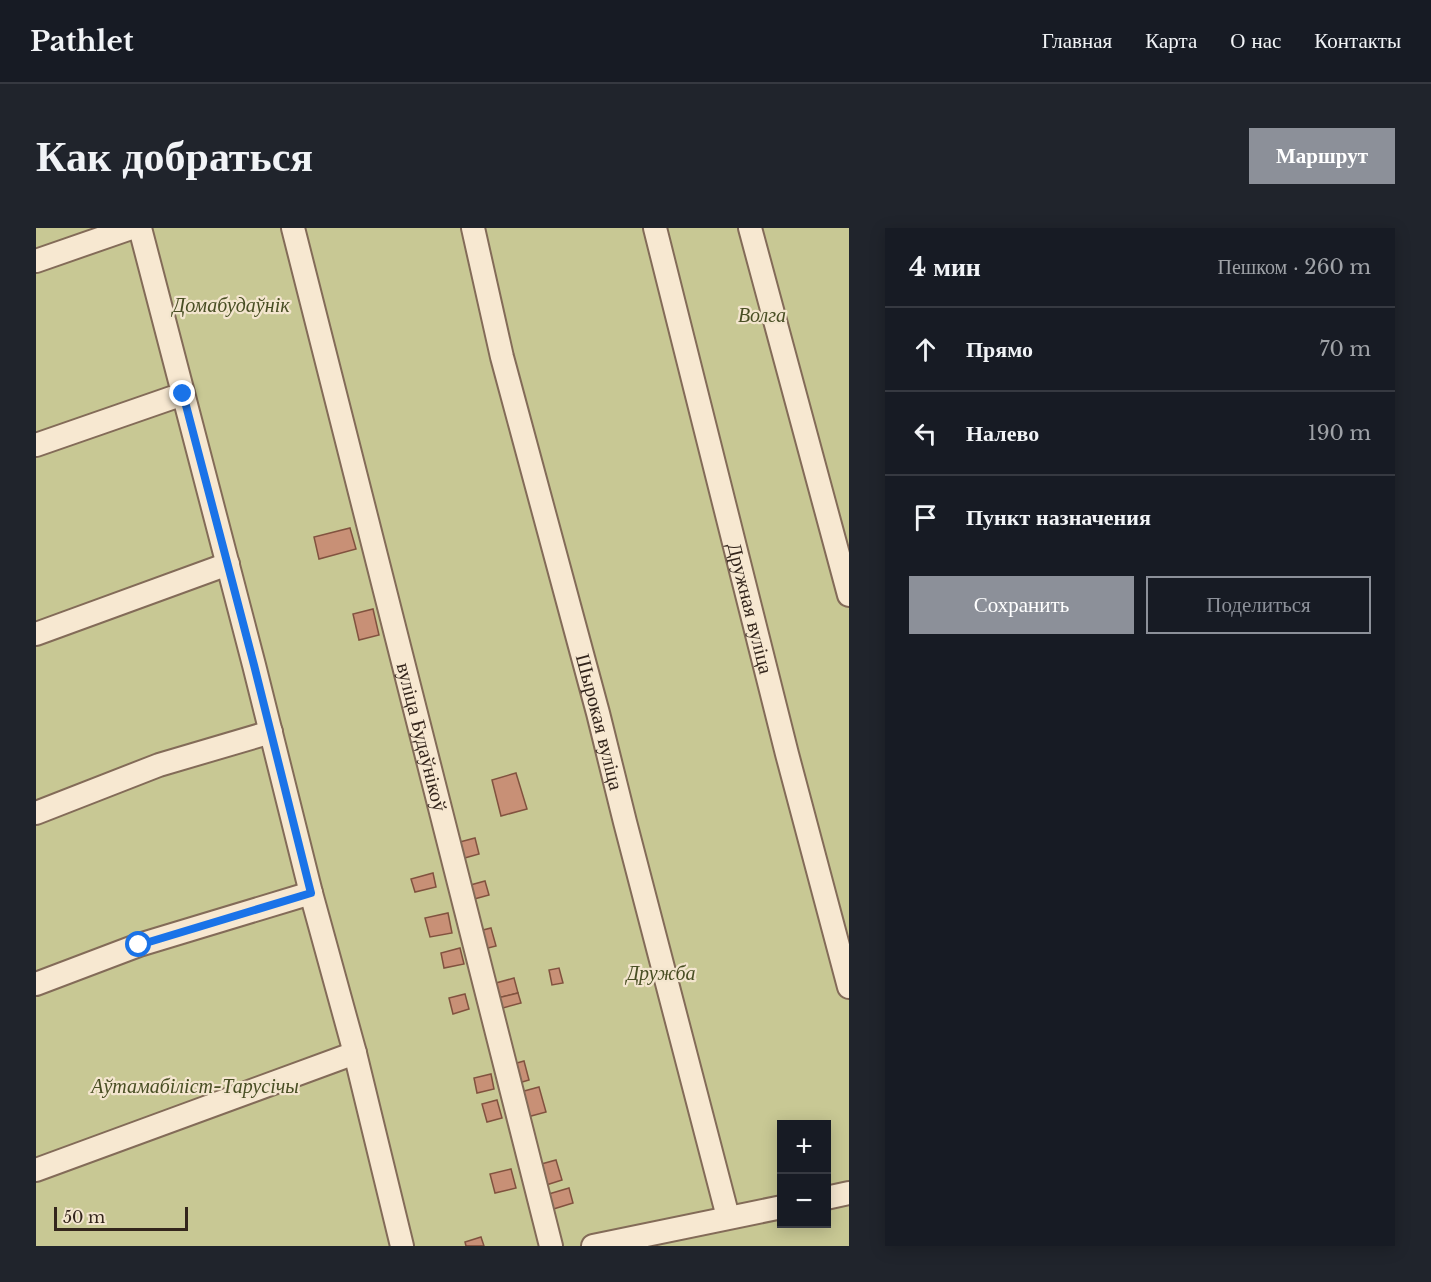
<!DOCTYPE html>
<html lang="ru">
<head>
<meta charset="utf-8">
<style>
	:root { --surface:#171b24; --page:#20242c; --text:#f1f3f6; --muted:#9ea1a6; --line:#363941; --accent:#8c9099 }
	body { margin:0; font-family:"Libre Baskerville",serif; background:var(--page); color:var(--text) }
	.controls { position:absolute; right:18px; bottom:18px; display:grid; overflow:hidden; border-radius:0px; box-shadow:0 3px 15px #0003 }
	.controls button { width:54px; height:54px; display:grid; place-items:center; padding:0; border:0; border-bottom:2px solid var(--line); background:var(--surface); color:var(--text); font:30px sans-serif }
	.scale { position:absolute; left:18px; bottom:15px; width:134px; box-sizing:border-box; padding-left:6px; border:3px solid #33251c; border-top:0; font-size:16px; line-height:21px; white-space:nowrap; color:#33251c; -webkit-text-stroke:4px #f3e5ce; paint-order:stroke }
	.stop { position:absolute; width:18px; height:18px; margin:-14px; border:4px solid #1a73e8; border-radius:50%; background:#fff }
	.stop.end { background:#1a73e8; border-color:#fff; box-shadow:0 2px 6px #0008 }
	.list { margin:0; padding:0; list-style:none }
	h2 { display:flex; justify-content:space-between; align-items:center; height:78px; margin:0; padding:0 24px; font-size:26px }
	h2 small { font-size:20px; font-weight:400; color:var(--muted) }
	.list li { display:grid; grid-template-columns:39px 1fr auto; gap:18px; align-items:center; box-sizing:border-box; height:84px; padding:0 24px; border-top:2px solid var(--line) }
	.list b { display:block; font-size:22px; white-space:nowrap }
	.list em { font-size:20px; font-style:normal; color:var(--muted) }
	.actions { display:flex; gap:12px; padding:18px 24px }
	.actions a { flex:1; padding:14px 0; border:2px solid var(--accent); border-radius:0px; text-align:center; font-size:21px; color:var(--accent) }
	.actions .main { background:var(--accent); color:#fff }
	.icon { flex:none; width:33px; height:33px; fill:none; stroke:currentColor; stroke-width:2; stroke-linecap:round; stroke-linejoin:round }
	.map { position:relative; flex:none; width:813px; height:1018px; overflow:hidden; border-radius:0px }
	header { display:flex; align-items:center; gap:36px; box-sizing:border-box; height:84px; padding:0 30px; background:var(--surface); border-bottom:2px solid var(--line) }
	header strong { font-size:28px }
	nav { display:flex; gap:33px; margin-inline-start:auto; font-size:21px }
	.intro { display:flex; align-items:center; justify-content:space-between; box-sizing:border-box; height:144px; padding:0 36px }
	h1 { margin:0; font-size:42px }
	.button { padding:15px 27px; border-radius:0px; background:var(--accent); color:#fff; font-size:21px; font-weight:700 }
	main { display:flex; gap:36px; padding:0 36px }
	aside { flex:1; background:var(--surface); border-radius:0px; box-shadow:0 3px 15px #0003 }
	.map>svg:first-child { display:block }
	.green { fill:#c8c894; fill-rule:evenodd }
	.building { fill:#c89076; stroke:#81523f; stroke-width:1.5 }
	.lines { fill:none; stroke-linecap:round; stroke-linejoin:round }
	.minor-casing { stroke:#836b58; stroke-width:26 }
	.minor { stroke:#f7e8d1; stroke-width:22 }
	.route { stroke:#1a73e8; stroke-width:8 }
	.labels { text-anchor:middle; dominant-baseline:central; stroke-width:4.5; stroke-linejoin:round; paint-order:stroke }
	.park-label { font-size:20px; font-style:italic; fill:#484e23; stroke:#f3e5ce }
	.street-label { font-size:20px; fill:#33251c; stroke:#f3e5ce }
</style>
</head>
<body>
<header>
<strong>Pathlet</strong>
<nav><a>Главная</a><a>Карта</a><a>О нас</a><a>Контакты</a></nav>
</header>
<div class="intro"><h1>Как добраться</h1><a class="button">Маршрут</a></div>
<main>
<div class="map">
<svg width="813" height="1018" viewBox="0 0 813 1018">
	<rect width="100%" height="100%" fill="#ebd9bf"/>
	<path class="green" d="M0,0H813V1018H0ZM746,896H790V996H746Z"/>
	<g class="building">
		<polygon points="314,300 320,321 283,331 278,309"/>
		<polygon points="337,381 343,407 323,412 317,386"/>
		<polygon points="480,545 491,581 465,588 456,552"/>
		<polygon points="439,610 443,626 425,631 420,615"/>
		<polygon points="397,645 400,659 379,664 375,651"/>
		<polygon points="449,653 453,667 431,673 427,659"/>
		<polygon points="412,685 416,705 394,709 389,690"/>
		<polygon points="455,700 460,718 440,723 435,705"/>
		<polygon points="424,720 428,736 408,740 405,725"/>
		<polygon points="523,740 527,755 516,757 513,742"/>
		<polygon points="478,750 482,765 453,772 449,758"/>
		<polygon points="482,765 485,775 456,783 453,772"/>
		<polygon points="429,766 433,781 417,786 413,770"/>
		<polygon points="488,833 493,852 476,857 470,838"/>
		<polygon points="455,846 458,861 441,865 438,850"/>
		<polygon points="503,859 510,884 484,891 477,866"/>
		<polygon points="461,872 466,890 451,894 446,876"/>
		<polygon points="520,932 526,952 504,959 498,938"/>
		<polygon points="475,941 480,960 459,965 454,946"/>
		<polygon points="533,960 537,975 511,983 506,968"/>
		<polygon points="445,1009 448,1018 430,1018 429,1014"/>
	</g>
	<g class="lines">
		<g class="minor-casing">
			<g id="minor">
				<polyline points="104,0 218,437 275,665 319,825 366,1018"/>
				<path id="s1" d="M257,0L515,1018"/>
				<path id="s2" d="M437,0L466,129L562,485L589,594L692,989"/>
				<path id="s3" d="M619,0L751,526L813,759"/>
				<polyline points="714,0 813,367"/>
				<polyline points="0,33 95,0"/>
				<polyline points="0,217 147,166"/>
				<polyline points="0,406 192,336"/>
				<polyline points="0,585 123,537 235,504"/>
				<polyline points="0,756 103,717 275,665"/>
				<polyline points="0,942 319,825"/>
				<polyline points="790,970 813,965"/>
				<polyline points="557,1018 746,979"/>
			</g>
		</g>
		<use href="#minor" class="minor"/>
	</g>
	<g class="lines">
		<polyline class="route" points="103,717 275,665 218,437 147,166"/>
	</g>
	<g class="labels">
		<g class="park-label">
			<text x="195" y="77">Домабудаўнік</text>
			<text x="726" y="87">Волга</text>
			<text x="625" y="745">Дружба</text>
			<text x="159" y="858">Аўтамабіліст-Тарусічы</text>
		</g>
		<g class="street-label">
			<text stroke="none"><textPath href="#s3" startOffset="392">Дружная вуліца</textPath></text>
			<text stroke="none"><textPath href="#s2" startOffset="510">Шырокая вуліца</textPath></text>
			<text stroke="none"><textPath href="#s1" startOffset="525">вуліца Будаўнікоў</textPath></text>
		</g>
	</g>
</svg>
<div class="controls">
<button>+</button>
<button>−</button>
</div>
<div class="scale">50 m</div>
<div class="stop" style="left:103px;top:717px"></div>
<div class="stop end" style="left:147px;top:166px"></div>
</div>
<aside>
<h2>4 мин<small>Пешком · 260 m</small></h2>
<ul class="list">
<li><svg class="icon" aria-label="ahead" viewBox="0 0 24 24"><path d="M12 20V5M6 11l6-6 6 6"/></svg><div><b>Прямо</b></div><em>70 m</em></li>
<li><svg class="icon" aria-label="left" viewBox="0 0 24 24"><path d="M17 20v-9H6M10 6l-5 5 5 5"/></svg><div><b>Налево</b></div><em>190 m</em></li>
<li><svg class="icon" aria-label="arrive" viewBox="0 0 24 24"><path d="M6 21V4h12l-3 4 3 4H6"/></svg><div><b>Пункт назначения</b></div></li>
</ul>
<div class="actions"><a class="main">Сохранить</a><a>Поделиться</a></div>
</aside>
</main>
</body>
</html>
